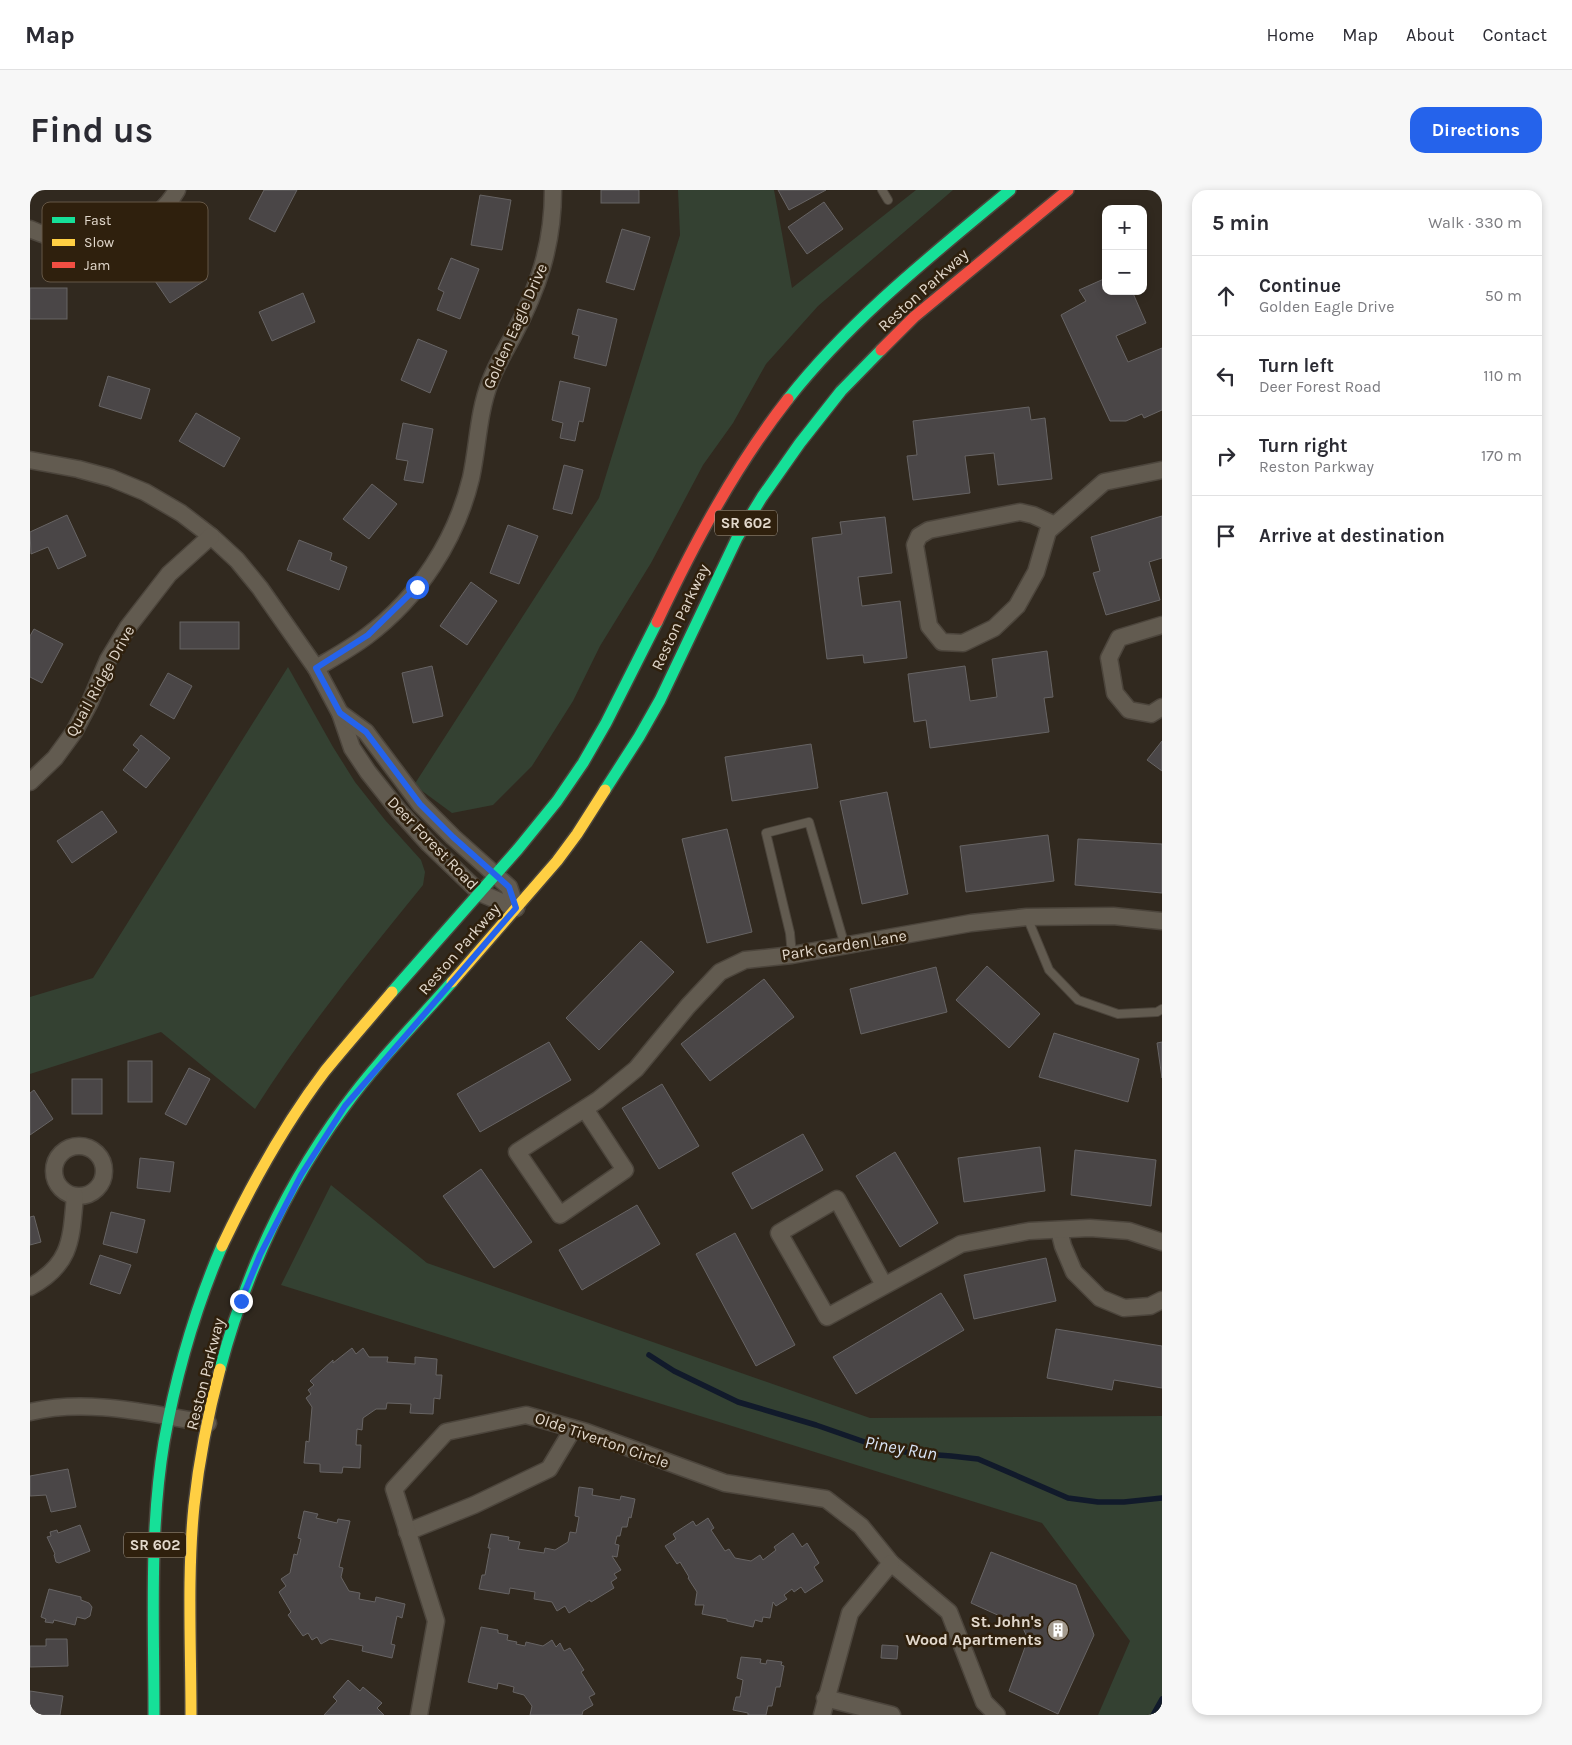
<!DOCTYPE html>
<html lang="en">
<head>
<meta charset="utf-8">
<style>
	:root { --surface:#fff; --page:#f7f7f7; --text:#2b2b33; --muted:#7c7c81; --line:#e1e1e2; --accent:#2563eb }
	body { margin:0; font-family:Karla,sans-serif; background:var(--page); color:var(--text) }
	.controls { position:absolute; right:15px; top:15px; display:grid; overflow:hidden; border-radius:10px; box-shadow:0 2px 8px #0003 }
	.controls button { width:45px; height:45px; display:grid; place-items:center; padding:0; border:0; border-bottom:1px solid var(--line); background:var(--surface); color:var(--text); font:25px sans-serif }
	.stop { position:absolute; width:15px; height:15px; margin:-11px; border:4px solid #2563eb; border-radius:50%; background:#fff }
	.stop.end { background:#2563eb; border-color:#fff; box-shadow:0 1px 5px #0008 }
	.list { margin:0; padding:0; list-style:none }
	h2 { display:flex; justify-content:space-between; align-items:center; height:65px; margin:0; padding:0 20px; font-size:21px }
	h2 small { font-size:16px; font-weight:400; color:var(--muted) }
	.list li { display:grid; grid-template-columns:32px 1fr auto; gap:15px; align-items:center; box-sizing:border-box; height:80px; padding:0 20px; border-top:1px solid var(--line) }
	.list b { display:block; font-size:19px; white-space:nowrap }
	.list p { margin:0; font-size:16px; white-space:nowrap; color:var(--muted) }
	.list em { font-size:16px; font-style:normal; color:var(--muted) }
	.icon { flex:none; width:28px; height:28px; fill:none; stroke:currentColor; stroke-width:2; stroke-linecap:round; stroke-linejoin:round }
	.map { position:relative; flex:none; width:1132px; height:1525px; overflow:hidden; border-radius:15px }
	header { display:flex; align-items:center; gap:30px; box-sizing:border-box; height:70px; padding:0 25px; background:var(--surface); border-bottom:1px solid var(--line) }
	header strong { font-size:24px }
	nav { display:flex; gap:28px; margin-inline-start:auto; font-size:18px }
	.intro { display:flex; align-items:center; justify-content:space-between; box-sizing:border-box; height:120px; padding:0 30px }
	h1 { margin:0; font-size:35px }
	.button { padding:12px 22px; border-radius:15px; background:var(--accent); color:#fff; font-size:18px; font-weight:700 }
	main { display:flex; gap:30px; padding:0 30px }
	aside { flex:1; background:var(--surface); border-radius:15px; box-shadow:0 2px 8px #0003 }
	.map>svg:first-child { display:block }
	.green { fill:#344132 }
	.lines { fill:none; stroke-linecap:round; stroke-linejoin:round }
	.stream { stroke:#111a2b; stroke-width:5.5 }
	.building { fill:#4a4647; stroke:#676464 }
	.lane-casing { stroke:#4c453c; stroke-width:10 }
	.street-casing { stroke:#4c453c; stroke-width:19 }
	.fast-casing { stroke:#4c453c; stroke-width:14 }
	.slow-casing { stroke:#4c453c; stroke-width:14 }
	.jam-casing { stroke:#4c453c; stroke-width:14 }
	.lane { stroke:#625b50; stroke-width:8 }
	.street { stroke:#625b50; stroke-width:16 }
	.fast { stroke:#16e098; stroke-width:11 }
	.slow { stroke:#ffcf43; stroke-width:11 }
	.jam { stroke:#f24e42; stroke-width:11 }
	.route { stroke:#2563eb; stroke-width:6 }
	.labels { text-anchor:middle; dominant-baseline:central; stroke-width:5; stroke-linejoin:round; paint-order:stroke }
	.shield { fill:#2f200d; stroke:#aca193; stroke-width:1 }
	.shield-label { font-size:15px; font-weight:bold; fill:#e2d8cc }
	.street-label { font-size:16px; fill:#e2d8cc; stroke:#2f200d }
	.poi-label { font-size:16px; font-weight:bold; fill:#e2d8cc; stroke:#2f200d; text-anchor:end }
	.water-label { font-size:18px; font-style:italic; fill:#dae5f8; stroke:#2f200d }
	.key { fill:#2f200d; stroke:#655746; stroke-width:1 }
	.key-label { font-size:14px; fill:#e2d8cc }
</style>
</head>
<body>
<header>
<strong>Map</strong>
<nav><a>Home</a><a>Map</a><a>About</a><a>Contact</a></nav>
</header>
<div class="intro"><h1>Find us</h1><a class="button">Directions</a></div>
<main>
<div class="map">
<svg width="1132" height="1525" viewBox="0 0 1132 1525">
	<rect width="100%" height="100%" fill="#31291f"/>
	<g class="green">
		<polygon points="648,0 744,0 762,98 886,0 923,0 788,116 736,174 703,233 673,275 621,373 570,456 543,511 502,576 463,615 422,623 384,595 569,308 650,45"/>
		<path d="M258,477L303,557L325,592L355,630L391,670L395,682L393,695C334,768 275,840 225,919L131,842L0,884V807L63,788Z"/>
		<polygon points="301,995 397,1073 840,1228 1132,1226 1132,1525 1068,1525 1100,1451 1012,1333 251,1095"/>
	</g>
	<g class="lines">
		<g class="stream">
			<polyline points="619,1165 644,1181 708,1212 786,1235 852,1258 881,1263 921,1266 948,1269 1038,1308 1068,1312 1094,1312 1132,1308"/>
			<polyline points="1123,1525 1132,1509"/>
		</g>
	</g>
	<g class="building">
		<polygon points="234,0 267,0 245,42 219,29"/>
		<rect x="571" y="0" width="38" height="13"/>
		<polygon points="748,0 796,0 759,20"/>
		<polygon points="450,5 481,10 472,60 441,55"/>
		<polygon points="794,12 813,39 777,64 758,37"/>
		<polygon points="592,39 620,47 604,100 576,92"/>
		<polygon points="160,63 177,89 140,113 123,88"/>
		<polygon points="421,68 449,79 430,129 407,120 414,102 408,99"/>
		<polygon points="1076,88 1076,101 1102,101 1116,133 1086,146 1098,172 1132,158 1132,220 1114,228 1112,224 1096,231 1080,231 1031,125 1056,111 1049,100"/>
		<rect x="0" y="98" width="37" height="31"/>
		<polygon points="273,103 285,132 242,151 229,122"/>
		<polygon points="548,119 587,129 576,176 544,168 549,146 542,144"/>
		<polygon points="388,149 417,161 400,203 371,190"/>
		<polygon points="78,186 120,199 111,229 69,216"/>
		<polygon points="530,191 560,198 553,232 549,231 545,251 530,248 533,233 522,230"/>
		<polygon points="999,217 1001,230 1015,228 1022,289 968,295 964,263 935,266 940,303 883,310 877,266 887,265 883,231"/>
		<polygon points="166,223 210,248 194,277 149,251"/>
		<polygon points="373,233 403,239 393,293 374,290 378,271 366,269"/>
		<polygon points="534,275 553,280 542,324 523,319"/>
		<polygon points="342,294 367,314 339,349 313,329"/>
		<polygon points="37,325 56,366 28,379 18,357 1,364 0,342"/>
		<polygon points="1132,326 1132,368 1119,372 1130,410 1076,425 1063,383 1070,381 1061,347"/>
		<polygon points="855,327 862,383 828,387 832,416 870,411 877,468 834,473 833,465 797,469 782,348 812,344 810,332"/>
		<polygon points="478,335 508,346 489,394 460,383"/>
		<polygon points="269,350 302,363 300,370 317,377 309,400 257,380"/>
		<polygon points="441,392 467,411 437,455 410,436"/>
		<rect x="150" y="432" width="59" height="27"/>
		<polygon points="4,439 33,454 12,493 0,487 0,446"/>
		<polygon points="1017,461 1023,507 1014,508 1019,542 900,558 896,530 884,532 878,484 935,476 940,511 967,507 962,469"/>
		<polygon points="402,476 413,526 383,533 372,483"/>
		<polygon points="138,483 162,496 144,529 120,515"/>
		<polygon points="111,545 140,568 116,598 93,580 109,560 103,555"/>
		<polygon points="1132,551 1132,581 1117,570"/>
		<polygon points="781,554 788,598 702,611 695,567"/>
		<polygon points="857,602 878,704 832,714 810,611"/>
		<polygon points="72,621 87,642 42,673 27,651"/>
		<polygon points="697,639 722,742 677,753 652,649"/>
		<polygon points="1018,645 1024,691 936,702 930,656"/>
		<polygon points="1048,649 1132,654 1132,703 1045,695"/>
		<polygon points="611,751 644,782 569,860 536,828"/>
		<polygon points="957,776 1010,824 979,858 926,810"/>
		<polygon points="906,777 917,822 831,844 820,799"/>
		<polygon points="734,789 764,827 680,891 651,854"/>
		<polygon points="1024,843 1109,869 1098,912 1009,887"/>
		<polygon points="519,852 541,890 450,942 427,904"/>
		<polygon points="1132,852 1132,888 1127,853"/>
		<rect x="98" y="871" width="24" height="41"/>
		<polygon points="159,878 180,889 156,935 135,924"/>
		<rect x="42" y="889" width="30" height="35"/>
		<polygon points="632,894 669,956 629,979 592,918"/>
		<polygon points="4,900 23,929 0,945 0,903"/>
		<polygon points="773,944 793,980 722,1019 702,983"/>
		<polygon points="1010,957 1015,1001 934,1012 928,968"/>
		<polygon points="1045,960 1126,970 1121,1016 1041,1005"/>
		<polygon points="865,962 908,1033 870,1057 826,986"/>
		<polygon points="110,968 144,972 140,1002 107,998"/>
		<polygon points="451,979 502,1052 464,1078 413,1006"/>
		<polygon points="607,1015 630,1054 552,1100 529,1060"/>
		<polygon points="81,1022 115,1030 107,1063 73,1054"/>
		<polygon points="4,1026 11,1052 0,1055 0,1027"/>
		<polygon points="705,1043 765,1155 726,1176 666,1064"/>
		<polygon points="70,1065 101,1075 90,1104 60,1094"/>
		<polygon points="1016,1068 1026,1111 944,1129 934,1085"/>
		<polygon points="911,1103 934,1140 826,1204 803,1167"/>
		<polygon points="1026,1139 1132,1156 1132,1198 1084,1190 1082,1200 1017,1188"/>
		<polygon points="322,1158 326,1164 333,1158 339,1167 358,1167 357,1172 385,1174 385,1167 407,1169 406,1185 412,1185 410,1209 404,1208 403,1224 380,1223 381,1214 357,1213 356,1219 346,1219 333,1228 332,1240 327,1239 326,1255 331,1255 330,1278 313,1277 312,1283 290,1282 290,1274 274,1273 276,1251 279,1252 282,1217 276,1208 281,1204 278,1200 284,1195 280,1191 303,1170 303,1173"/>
		<polygon points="38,1279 46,1317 21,1322 16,1305 0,1306 0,1286"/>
		<polygon points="549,1297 563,1299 562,1305 590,1310 591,1306 605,1309 601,1328 599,1327 597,1337 592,1337 590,1346 587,1346 585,1354 589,1355 587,1367 582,1366 591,1380 584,1384 587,1388 581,1392 584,1398 561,1412 560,1410 539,1423 535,1416 527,1421 522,1412 504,1409 505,1402 480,1398 479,1404 449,1399 452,1385 455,1385 460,1358 458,1358 461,1344 479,1347 478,1350 490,1352 488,1359 514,1363 515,1358 525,1360 538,1352 540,1342 546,1343 549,1327 545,1326"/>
		<polygon points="274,1321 288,1324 286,1328 307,1333 308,1329 320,1331 309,1377 313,1378 311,1387 319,1401 330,1403 329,1409 345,1412 346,1407 375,1414 372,1428 367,1426 361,1454 365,1455 362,1468 332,1461 333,1456 300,1449 291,1454 287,1447 282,1450 278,1443 273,1446 258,1425 261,1422 249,1402 256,1396 251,1389 260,1383 264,1364 267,1365 271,1349 268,1348"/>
		<polygon points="678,1328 684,1338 681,1340 695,1361 699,1359 705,1368 721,1371 730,1365 733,1370 746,1360 744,1357 763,1343 772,1357 777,1353 789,1373 784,1377 793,1391 775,1403 771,1397 764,1402 762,1399 754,1405 757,1409 746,1416 743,1412 740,1428 733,1427 732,1432 725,1430 723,1437 697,1431 697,1429 672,1424 674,1415 665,1415 667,1402 658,1388 659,1387 650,1372 647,1374 635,1356 646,1349 643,1344 663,1331 666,1336"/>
		<polygon points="50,1335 60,1361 29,1373 26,1372 24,1365 25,1364 17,1347 21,1346 20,1342 27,1340 28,1343"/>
		<polygon points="961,1362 1046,1395 1064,1445 1028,1524 979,1501 998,1449 992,1436 941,1413"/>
		<polygon points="19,1399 51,1407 51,1410 59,1413 62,1417 60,1426 55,1429 47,1427 45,1435 24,1430 23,1433 15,1432 16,1429 11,1427"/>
		<polygon points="451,1437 468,1440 468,1443 478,1445 477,1450 487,1452 486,1454 495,1456 496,1452 513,1456 522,1450 526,1457 530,1453 534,1461 540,1458 554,1480 551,1482 565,1504 559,1507 563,1515 553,1521 552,1525 500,1525 502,1516 494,1505 483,1502 484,1497 468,1493 467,1499 438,1492"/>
		<polygon points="16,1449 37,1449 38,1476 0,1477 0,1456 16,1456"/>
		<polygon points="852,1455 868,1456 867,1469 851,1468"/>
		<polygon points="711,1467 731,1469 730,1473 736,1474 737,1470 752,1472 751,1475 754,1476 750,1497 746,1497 742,1516 738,1516 736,1525 718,1525 718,1523 703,1520 706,1507 710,1507 713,1490 707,1488"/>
		<polygon points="318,1490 330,1501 333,1497 352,1513 347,1518 354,1525 294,1525 307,1511 303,1507"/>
		<polygon points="0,1501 33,1506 30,1525 5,1525 5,1520 0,1519"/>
	</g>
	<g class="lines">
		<g class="lane-casing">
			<g id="lane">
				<polyline points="852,0 858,10"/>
				<polyline points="997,727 1019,780 1048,810 1088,824 1127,822 1132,819"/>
				<polyline points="762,765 760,743 736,643 779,632 815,756"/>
			</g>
		</g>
		<g class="street-casing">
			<g id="street">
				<path d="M0,39C48,62 120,48 147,0"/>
				<polyline points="0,270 48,279 81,288 115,302 151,323 181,346 207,370 230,398 286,478 310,523 322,558 338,582 369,621 399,654 450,703 486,718"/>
				<polyline points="1025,335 1003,325 990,322 899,340 889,346 885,355 899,436 912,452 933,453 964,438 987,416 1006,382 1018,341 1074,292 1132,280"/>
				<polyline points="1132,435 1089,448 1079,468 1085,503 1099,520 1121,524 1132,517"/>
				<path d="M286,478C303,468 321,458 337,446C389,407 426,350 441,288C448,256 448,223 460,192C466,176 474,162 482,148C508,99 523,56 523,0"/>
				<polyline points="310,523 336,542 390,614 423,647 479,697 486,718"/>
				<polyline points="0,592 25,568 44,542 60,512 78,470 98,437 139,384 181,346"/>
				<polyline points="555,919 595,980 530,1025 487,962 568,910 606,879 658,816 690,782 715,770 762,765 941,733 997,727 1083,726 1132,731"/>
				<circle cx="49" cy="981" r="25"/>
				<polyline points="1029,1040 1033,1056 1044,1082 1070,1108 1094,1118 1120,1116 1132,1110"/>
				<polyline points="854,1095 807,1009 749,1043 797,1127 931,1054 999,1041 1060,1038 1099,1041 1132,1052"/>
				<path d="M0,1097C42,1074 41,1049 45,1006"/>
				<path d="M0,1222C58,1208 120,1224 178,1233"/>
				<polyline points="377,1342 444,1315 519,1279 543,1239"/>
				<polyline points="795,1508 862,1525"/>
				<polyline points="389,1525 406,1431 364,1299 416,1242 496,1225 556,1242 695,1293 796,1309 831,1336 861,1373 919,1422 954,1512 967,1525"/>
				<polyline points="792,1525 820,1423 861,1373"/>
			</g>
		</g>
		<g class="fast-casing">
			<g id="fast">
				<path d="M758,209C821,129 902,65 980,0"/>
				<polyline points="575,600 609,547 630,510 707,348 732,307 770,253 811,201 851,160"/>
				<polyline points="362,802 488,659 527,611 553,573 576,533 627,432"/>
				<path d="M190,1179C215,1085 257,994 315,916C347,872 386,833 422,792"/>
				<path d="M124,1525C124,1434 119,1342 134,1252C146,1185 165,1119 192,1056"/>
			</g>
		</g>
		<g class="slow-casing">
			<g id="slow">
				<polyline points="422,792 527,671 547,644 575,600"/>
				<path d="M192,1056C221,995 254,935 295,881C317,854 340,828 362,802"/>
				<path d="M161,1525C161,1456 157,1386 164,1316C169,1270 178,1224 190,1179"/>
			</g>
		</g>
		<g class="jam-casing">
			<g id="jam">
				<polyline points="851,160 884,127 1038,0"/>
				<path d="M627,432C664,354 704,278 758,209"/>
			</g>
		</g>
		<use href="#lane" class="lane"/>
		<use href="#street" class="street"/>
		<use href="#fast" class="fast"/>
		<use href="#slow" class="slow"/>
		<use href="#jam" class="jam"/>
	</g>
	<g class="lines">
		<polyline class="route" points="211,1111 230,1065 271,985 315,916 486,718 479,697 423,647 390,614 336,542 310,523 286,478 338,445 387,397"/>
	</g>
	<defs>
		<g id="building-disc" transform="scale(1.125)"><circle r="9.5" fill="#a49b8f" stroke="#2f200d"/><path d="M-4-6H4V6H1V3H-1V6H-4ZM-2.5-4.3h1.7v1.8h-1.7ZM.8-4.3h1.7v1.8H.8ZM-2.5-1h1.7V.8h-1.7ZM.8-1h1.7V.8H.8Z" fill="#fff"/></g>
	</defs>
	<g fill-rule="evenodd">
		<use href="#building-disc" x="1028" y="1440"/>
	</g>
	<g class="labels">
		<g class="shield">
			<rect x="685" y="320.5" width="62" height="25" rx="4"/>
			<rect x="94" y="1342.5" width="62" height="25" rx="4"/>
		</g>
		<g class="shield-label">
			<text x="716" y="333">SR 602</text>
			<text x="125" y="1355">SR 602</text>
		</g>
		<g class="street-label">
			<text transform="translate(893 100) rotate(-42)">Reston Parkway</text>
			<text transform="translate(485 136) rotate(-66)">Golden Eagle Drive</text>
			<text transform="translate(650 427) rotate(-65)">Reston Parkway</text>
			<text transform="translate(70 491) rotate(-61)">Quail Ridge Drive</text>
			<text transform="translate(403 653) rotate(46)">Deer Forest Road</text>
			<text transform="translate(814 755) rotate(-9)">Park Garden Lane</text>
			<text transform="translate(429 759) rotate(-49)">Reston Parkway</text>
			<text transform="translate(175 1184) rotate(-76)">Reston Parkway</text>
			<text transform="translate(572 1250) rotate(19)">Olde Tiverton Circle</text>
		</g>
		<g class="poi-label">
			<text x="1012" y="1431">St. John's<tspan x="1012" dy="18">Wood Apartments</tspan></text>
		</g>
		<g class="water-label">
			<text transform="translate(871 1258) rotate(10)">Piney Run</text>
		</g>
	</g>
	<rect x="12" y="12" width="166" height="80" rx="8" class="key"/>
	<rect x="22" y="27" width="23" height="6" fill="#16e098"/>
	<rect x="22" y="49" width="23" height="7" fill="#ffcf43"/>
	<rect x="22" y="72" width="23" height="6" fill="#f24e42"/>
	<g class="key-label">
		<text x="54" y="35">Fast</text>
		<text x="54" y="57">Slow</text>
		<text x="54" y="80">Jam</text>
	</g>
</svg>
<div class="controls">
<button>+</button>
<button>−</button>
</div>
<div class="stop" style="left:387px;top:397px"></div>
<div class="stop end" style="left:211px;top:1111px"></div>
</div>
<aside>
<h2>5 min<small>Walk · 330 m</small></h2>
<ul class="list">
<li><svg class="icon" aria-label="ahead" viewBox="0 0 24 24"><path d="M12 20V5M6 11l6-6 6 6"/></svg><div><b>Continue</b><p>Golden Eagle Drive</p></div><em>50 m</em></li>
<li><svg class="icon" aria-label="left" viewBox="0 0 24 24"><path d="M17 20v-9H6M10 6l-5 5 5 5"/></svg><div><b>Turn left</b><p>Deer Forest Road</p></div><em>110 m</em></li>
<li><svg class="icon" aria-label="right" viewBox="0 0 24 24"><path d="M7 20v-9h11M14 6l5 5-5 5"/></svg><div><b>Turn right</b><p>Reston Parkway</p></div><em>170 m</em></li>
<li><svg class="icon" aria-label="arrive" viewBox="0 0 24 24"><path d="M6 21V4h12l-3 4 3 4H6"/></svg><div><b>Arrive at destination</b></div></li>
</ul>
</aside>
</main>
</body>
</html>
